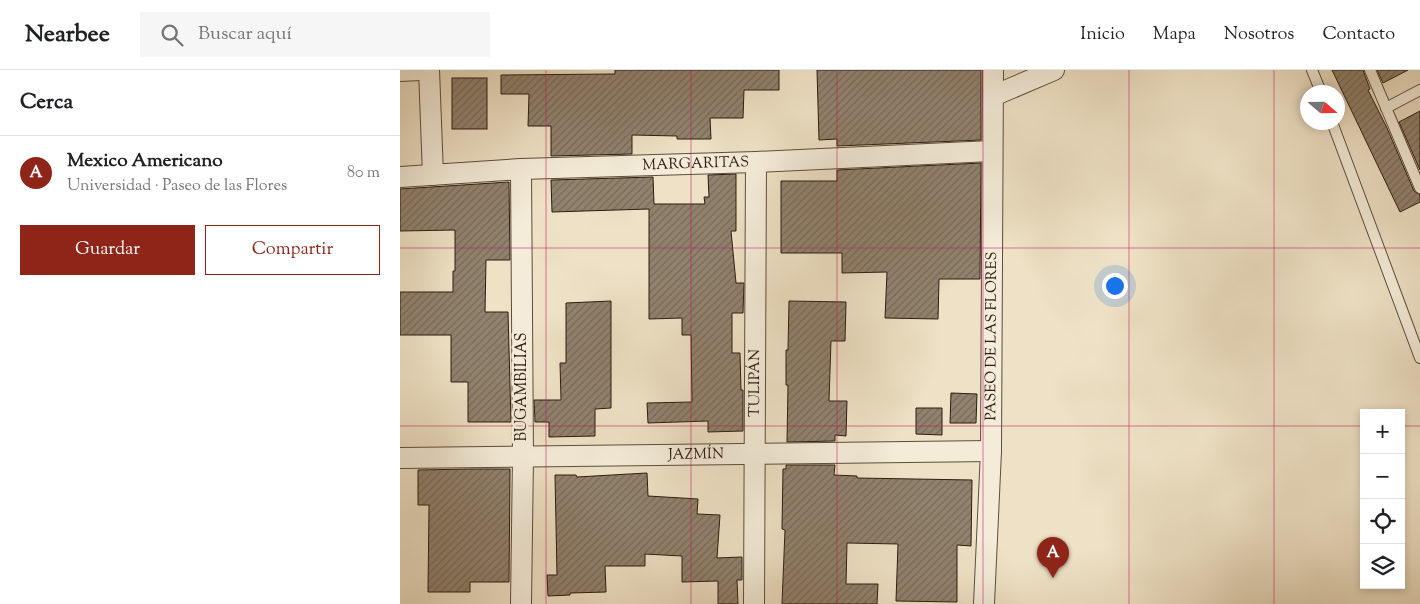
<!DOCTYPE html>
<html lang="es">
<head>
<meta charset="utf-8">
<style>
	:root { --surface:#fff; --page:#f6f6f6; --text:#202124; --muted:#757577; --line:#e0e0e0; --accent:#8f2418 }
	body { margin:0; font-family:"Sorts Mill Goudy",serif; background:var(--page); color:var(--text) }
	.controls { position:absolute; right:15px; bottom:15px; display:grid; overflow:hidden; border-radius:0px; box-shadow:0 2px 8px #0003 }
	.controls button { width:45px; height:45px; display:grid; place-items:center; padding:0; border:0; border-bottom:1px solid var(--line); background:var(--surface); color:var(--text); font:25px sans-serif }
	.compass { position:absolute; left:900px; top:15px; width:45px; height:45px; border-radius:50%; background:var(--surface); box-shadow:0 2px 8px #0003; rotate:110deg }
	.you { position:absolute; left:714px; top:215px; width:18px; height:18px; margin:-12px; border:4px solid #fff; border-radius:50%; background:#1a73e8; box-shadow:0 0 0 8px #1a73e833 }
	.badge { display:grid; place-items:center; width:32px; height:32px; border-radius:50%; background:var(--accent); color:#fff; font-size:16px; font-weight:700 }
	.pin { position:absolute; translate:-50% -41px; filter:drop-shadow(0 1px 2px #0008) }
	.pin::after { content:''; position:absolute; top:26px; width:18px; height:15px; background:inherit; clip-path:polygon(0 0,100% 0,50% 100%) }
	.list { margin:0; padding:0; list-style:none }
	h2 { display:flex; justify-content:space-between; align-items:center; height:65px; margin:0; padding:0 20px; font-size:21px }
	h2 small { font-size:16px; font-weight:400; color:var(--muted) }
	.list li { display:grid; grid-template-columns:32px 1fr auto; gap:15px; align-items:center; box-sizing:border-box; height:75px; padding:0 20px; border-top:1px solid var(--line) }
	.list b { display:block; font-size:19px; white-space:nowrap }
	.list p { margin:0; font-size:16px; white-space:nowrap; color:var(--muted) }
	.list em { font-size:16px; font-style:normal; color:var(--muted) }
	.actions { display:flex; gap:10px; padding:15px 20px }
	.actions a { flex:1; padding:11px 0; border:1px solid var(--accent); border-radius:0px; text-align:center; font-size:18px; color:var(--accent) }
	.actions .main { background:var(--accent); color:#fff }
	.icon { flex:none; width:28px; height:28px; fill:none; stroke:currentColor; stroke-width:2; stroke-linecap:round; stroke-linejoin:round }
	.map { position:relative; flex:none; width:1020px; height:534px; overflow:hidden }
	header { display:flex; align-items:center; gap:30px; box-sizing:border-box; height:70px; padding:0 25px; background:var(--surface); border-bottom:1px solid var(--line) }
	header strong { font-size:24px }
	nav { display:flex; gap:28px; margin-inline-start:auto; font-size:18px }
	.search { width:350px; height:45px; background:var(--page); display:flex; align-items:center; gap:12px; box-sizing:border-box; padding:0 18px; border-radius:0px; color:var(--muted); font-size:19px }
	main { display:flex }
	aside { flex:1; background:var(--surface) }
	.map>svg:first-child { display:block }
	.building { fill:url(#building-hatch); stroke:#2d1c0f }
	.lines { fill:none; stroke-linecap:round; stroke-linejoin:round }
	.lane-casing { stroke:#5d4d3c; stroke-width:12 }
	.street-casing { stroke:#5d4d3c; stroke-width:22 }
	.lane { stroke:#f4ecd9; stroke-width:10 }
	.street { stroke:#f4ecd9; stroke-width:20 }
	.grid { fill:none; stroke:#c2185b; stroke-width:1; stroke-opacity:0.55 }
	.labels { text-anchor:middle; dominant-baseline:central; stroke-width:5; stroke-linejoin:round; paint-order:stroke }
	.street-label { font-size:15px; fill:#2d1c0f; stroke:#f4ecd9 }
</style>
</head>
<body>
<header>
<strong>Nearbee</strong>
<div class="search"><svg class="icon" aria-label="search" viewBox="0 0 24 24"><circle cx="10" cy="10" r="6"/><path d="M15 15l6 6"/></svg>Buscar aquí</div>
<nav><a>Inicio</a><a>Mapa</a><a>Nosotros</a><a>Contacto</a></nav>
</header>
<main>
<aside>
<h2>Cerca<small></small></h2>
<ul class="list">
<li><span class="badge">A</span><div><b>Mexico Americano</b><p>Universidad · Paseo de las Flores</p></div><em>80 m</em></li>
</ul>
<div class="actions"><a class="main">Guardar</a><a>Compartir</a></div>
</aside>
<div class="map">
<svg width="1020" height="534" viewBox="0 0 1020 534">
	<defs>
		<pattern id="building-hatch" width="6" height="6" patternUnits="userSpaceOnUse" patternTransform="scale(1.25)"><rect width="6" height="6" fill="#91826e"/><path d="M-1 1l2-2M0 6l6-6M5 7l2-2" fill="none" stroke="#776a59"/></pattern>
	</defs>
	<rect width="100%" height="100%" fill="#eee1c5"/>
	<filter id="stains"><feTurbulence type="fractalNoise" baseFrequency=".004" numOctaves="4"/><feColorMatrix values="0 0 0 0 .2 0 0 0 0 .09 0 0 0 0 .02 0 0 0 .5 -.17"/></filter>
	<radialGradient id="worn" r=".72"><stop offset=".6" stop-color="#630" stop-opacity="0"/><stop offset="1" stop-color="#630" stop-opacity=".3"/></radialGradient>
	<g class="building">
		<polygon points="215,0 379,0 379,20 344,20 343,48 310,48 311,69 277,69 277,66 232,65 232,84 151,86 151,56 128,56 129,24 101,24 101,5 215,4"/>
		<polygon points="417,0 581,0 581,70 437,76 437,69 419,70"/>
		<polygon points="932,0 963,0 970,19 968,20 987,58 1014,121 1020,125 1020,132 1000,142"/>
		<polygon points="977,0 1008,0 983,13"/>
		<rect x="52" y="8" width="35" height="51"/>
		<polygon points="1020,41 1020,100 999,52"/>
		<polygon points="581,93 580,209 539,209 538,249 485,248 487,202 442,203 442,183 381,183 381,111 437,111 437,100"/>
		<polygon points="336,104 336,161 331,161 336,213 344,213 343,243 332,243 332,283 340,283 341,320 343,320 343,361 308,362 308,351 248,353 247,333 292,332 291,265 282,265 282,248 249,249 249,139 152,142 151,110 253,107 254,134 305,134 304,127 309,127 308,105"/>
		<polygon points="109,112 110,190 86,190 85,242 108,242 111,352 68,352 68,312 51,312 51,265 0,265 0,222 53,222 53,201 55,201 55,160 0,161 0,119"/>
		<polygon points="211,231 211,338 195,339 195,366 149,367 149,352 135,352 134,330 161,330 160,293 166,293 166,233"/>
		<polygon points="389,231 446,232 445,271 431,271 429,331 447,331 446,366 435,365 435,371 387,372 388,315 386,315 386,280 388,280"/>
		<polygon points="551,323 577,324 576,353 550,353"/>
		<polygon points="516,338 542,338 542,365 516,364"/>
		<polygon points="386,395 435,395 434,405 457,406 457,408 572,410 571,476 557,475 557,532 496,531 498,474 447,473 446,514 478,514 477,534 382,534 385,460 382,459 383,399 386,399"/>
		<polygon points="71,399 110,399 109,512 70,512 70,522 28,522 29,435 18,435 18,400"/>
		<polygon points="247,403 248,426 298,429 297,444 320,445 317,488 342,487 342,510 337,510 338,534 318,534 318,511 282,512 282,486 245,484 245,496 205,496 206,522 170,523 170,525 148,526 147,505 157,505 155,405 176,405 177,407"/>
	</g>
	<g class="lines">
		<g class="lane-casing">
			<g id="lane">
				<polyline points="912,0 921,22"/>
				<polyline points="970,0 1020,118"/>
				<polyline points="986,38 1020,20"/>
				<polyline points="932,52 1020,288"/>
			</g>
		</g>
		<g class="street-casing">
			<g id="street">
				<polyline points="29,0 33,105"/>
				<polyline points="0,1 20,0"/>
				<polyline points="593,26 654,0"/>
				<path id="s1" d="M0,107L121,99L356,92L592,81"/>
				<path id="s2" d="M0,388L591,381"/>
				<polyline points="121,534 123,387 121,99"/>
				<path id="s3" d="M354,534L356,92"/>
				<path id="s4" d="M584,534L591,381L593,0"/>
			</g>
		</g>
		<use href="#lane" class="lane"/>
		<use href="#street" class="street"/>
	</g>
	<path class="grid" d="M146,0V534M291,0V534M437,0V534M583,0V534M729,0V534M874,0V534M0,178H1020M0,356H964M1001,356H1020"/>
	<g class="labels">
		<g class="street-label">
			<text stroke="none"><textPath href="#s1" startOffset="296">MARGARITAS</textPath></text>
			<text stroke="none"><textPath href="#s4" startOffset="268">PASEO DE LAS FLORES</textPath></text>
			<text stroke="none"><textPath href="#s3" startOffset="221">TULIPÁN</textPath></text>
			<text transform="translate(122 317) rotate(-90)">BUGAMBILIAS</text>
			<text stroke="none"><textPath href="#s2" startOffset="296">JAZMÍN</textPath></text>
		</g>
	</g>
	<rect width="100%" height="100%" filter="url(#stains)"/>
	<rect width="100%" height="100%" fill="url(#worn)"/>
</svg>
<div class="controls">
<button>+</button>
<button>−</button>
<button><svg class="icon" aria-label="locate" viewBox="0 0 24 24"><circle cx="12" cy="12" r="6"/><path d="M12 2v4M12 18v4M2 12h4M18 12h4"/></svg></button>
<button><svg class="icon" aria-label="layers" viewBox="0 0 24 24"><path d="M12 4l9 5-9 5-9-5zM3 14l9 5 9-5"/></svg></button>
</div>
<svg class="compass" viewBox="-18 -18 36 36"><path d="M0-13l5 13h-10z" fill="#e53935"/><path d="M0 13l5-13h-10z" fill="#757577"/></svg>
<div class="you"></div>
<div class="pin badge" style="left:653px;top:508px">A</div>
</div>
</main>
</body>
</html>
